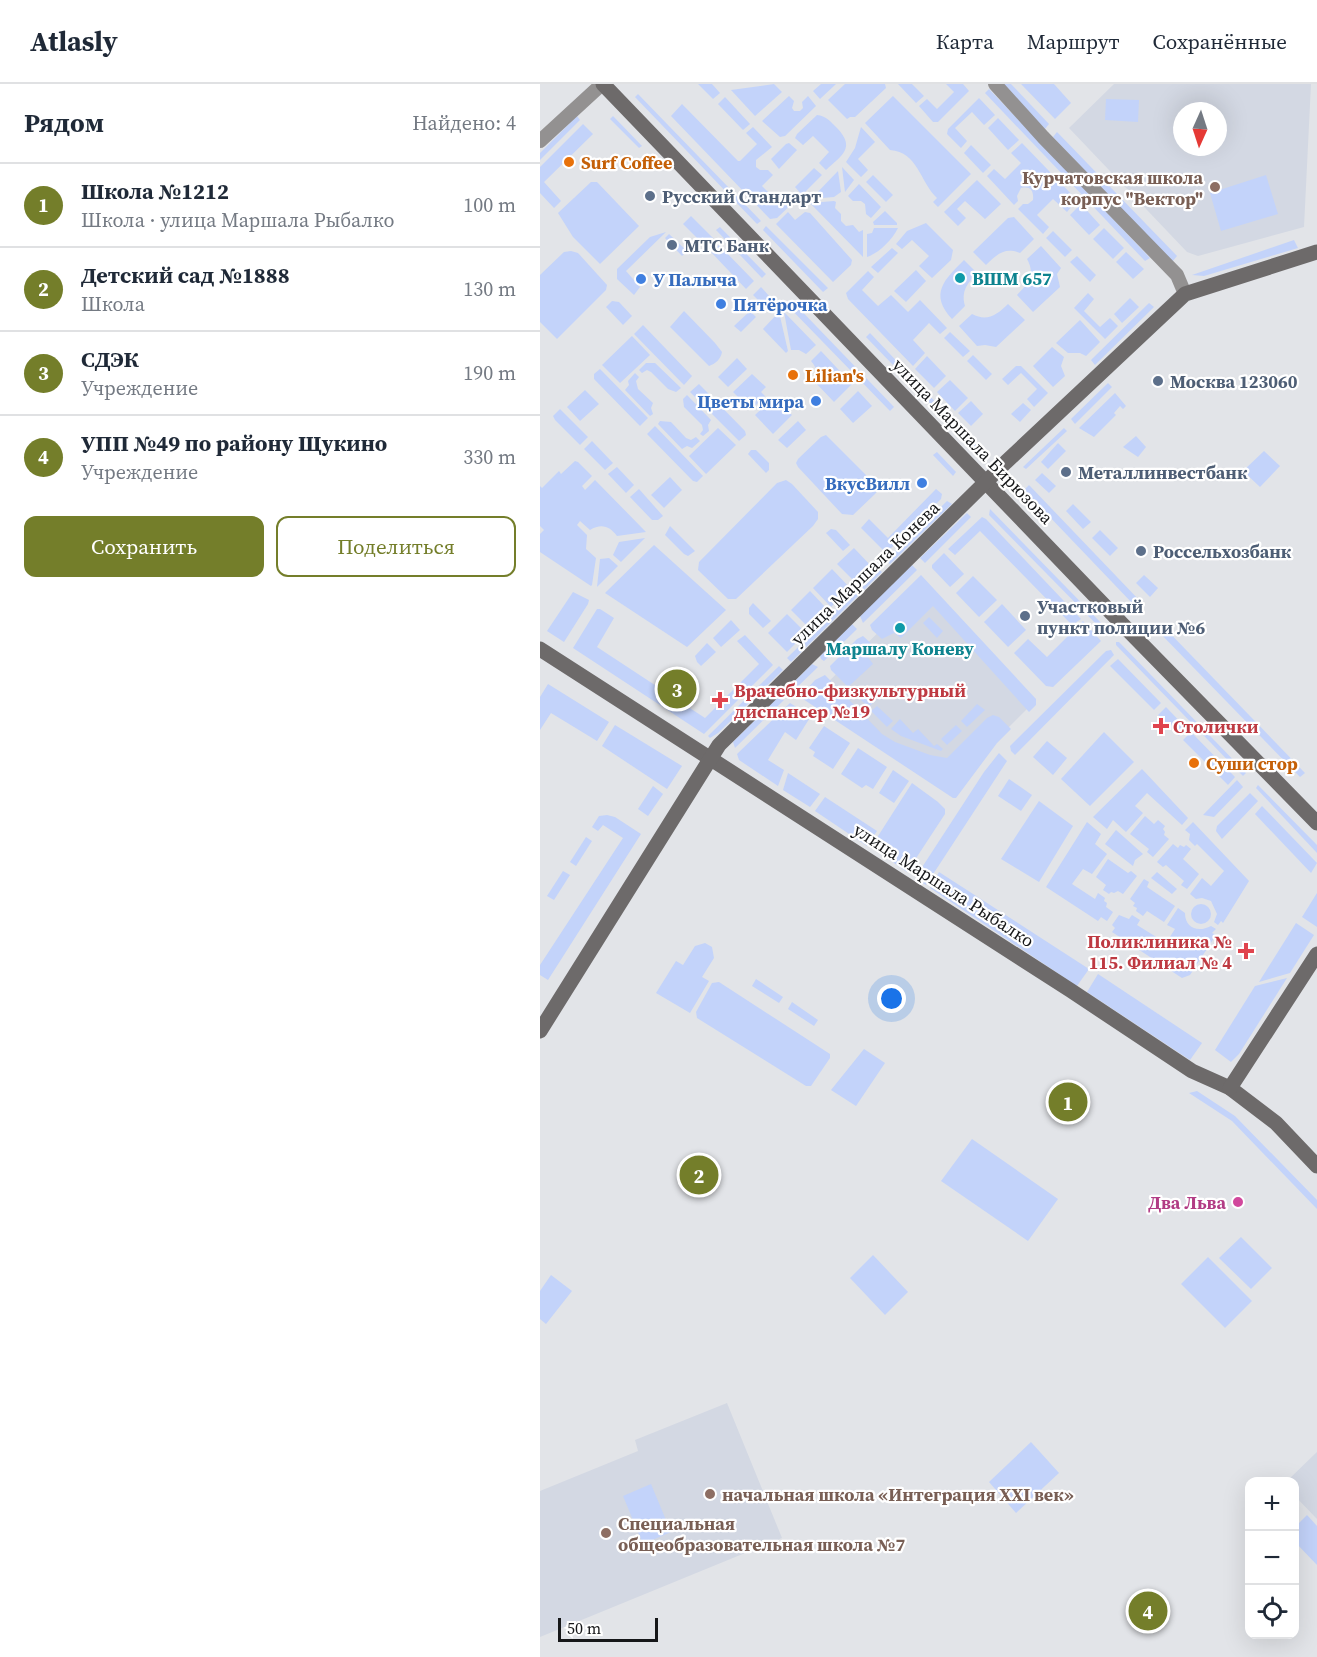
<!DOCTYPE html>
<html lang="ru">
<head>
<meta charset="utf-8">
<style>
	:root { --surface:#fff; --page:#f2f2f3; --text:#1f2937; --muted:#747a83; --line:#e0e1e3; --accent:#747e2a }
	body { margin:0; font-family:"Source Serif 4",serif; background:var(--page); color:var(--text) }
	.controls { position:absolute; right:18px; bottom:18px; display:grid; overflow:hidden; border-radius:12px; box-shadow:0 6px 24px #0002 }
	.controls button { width:54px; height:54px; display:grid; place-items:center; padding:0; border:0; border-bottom:2px solid var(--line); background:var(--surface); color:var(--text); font:30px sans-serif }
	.compass { position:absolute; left:633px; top:18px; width:54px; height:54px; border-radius:50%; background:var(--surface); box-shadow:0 6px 24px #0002; rotate:183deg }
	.scale { position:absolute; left:18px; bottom:15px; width:100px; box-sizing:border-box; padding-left:6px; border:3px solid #161719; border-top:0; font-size:16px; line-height:21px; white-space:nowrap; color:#161719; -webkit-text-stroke:4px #fff; paint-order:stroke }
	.you { position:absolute; left:352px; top:915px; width:21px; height:21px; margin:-15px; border:4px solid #fff; border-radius:50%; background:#1a73e8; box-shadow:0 0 0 9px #1a73e833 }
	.badge { display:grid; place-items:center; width:39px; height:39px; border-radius:50%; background:var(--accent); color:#fff; font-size:20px; font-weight:700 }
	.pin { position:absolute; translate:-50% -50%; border:3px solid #fff; box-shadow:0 2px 6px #0006 }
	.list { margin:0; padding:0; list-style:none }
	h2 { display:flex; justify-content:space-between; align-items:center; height:78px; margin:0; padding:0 24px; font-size:26px }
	h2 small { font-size:20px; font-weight:400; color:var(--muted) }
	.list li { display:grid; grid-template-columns:39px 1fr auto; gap:18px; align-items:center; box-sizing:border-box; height:84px; padding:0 24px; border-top:2px solid var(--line) }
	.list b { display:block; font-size:22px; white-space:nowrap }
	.list p { margin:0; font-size:20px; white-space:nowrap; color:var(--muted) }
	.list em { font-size:20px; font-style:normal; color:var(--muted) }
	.actions { display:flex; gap:12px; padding:18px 24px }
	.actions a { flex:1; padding:14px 0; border:2px solid var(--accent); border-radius:12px; text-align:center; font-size:21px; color:var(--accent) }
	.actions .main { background:var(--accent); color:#fff }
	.icon { flex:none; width:33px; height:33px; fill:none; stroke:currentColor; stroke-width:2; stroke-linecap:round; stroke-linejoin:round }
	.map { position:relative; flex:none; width:777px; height:1573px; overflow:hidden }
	header { display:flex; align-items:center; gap:36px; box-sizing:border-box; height:84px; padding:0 30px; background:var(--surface); border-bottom:2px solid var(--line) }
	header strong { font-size:28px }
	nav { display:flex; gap:33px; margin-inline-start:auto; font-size:21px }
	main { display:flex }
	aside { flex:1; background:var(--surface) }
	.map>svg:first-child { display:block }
	.built { fill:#d3d8e3; fill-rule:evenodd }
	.green { fill:#c3d3fa }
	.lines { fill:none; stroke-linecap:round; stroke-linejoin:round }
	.street { stroke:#939191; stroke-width:14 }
	.secondary { stroke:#6d6a6a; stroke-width:15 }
	.food-dot { fill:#e8710a; stroke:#fff; stroke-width:2 }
	.education-dot { fill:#8d6e63; stroke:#fff; stroke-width:2 }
	.service-dot { fill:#5c6f8a; stroke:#fff; stroke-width:2 }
	.culture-dot { fill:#0f9aa8; stroke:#fff; stroke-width:2 }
	.shop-dot { fill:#3f7fe0; stroke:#fff; stroke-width:2 }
	.health-dot { fill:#e0444e; stroke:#fff; stroke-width:2 }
	.hotel-dot { fill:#d1479c; stroke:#fff; stroke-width:2 }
	.labels { text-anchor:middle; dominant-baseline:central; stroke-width:4.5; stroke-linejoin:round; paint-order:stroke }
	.food-label { font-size:18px; font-weight:bold; fill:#c56008; stroke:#fff; text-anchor:start }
	.education-label { font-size:18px; font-weight:bold; fill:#785e54; stroke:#fff; text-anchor:start }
	.service-label { font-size:18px; font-weight:bold; fill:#4e5e75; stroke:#fff; text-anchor:start }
	.culture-label { font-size:18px; font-weight:bold; fill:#0d838f; stroke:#fff; text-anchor:start }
	.shop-label { font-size:18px; font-weight:bold; fill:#366cbe; stroke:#fff; text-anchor:start }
	.street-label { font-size:18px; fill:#161719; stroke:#fff }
	.health-label { font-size:18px; font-weight:bold; fill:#be3a42; stroke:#fff; text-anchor:start }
	.hotel-label { font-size:18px; font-weight:bold; fill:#b23c85; stroke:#fff; text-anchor:end }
</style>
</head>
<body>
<header>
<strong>Atlasly</strong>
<nav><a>Карта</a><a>Маршрут</a><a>Сохранённые</a></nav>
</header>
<main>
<aside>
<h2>Рядом<small>Найдено: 4</small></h2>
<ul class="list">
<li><span class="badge">1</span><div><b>Школа №1212</b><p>Школа · улица Маршала Рыбалко</p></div><em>100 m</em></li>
<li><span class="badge">2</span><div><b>Детский сад №1888</b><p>Школа</p></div><em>130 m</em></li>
<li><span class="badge">3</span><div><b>СДЭК</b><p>Учреждение</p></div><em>190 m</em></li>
<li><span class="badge">4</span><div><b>УПП №49 по району Щукино</b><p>Учреждение</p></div><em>330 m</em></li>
</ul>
<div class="actions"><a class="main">Сохранить</a><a>Поделиться</a></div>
</aside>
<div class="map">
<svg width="777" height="1573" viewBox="0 0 777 1573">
	<rect width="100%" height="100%" fill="#e2e4e8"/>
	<g class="built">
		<path d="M574,0H771L764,143L658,172L647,168L529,44ZM642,27H678V63H642Z"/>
		<polygon points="384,503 493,619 455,657 415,711 270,616"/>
		<polygon points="187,1319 242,1454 0,1553 0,1407 98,1367 95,1356"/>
		<polygon points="777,1368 777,1435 755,1412 754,1398 747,1397"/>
	</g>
	<g class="green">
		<polygon points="158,0 172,0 180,9 173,15"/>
		<polygon points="234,0 242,8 215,32 191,6"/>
		<polygon points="281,0 296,0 280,15 273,7"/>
		<polygon points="305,0 345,0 346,4 315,33 310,33 307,35 288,16"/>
		<polygon points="358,0 372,0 384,12 376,19"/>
		<polygon points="406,0 423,0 429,7 398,38 393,38 379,22 387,15 397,25 414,8"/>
		<polygon points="462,0 471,0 509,40 505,45"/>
		<polygon points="481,0 514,0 531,19 515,35"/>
		<polygon points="449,5 610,174 605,177 445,9"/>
		<polygon points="98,10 221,137 217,140 95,13"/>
		<polygon points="249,12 254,17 252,24 254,27 260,27 263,24 262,18 268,12 276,22 245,52 240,53 222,37"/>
		<path d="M353,12L431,90L398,123L393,118L397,114C380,98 378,68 350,66L325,39Z"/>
		<polygon points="185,13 210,40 203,46 178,20"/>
		<polygon points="439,14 455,31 444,41 432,28 415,44 427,57 421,64 407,50 408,45"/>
		<polygon points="566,15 599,16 598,38 565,36"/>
		<polygon points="142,20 198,77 200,77 217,60 206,49 213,43 232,63 216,76 216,83 220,86 228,86 233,91 222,102 239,119 250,108 256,116 237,134 230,135 131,32"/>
		<path d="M277,31C286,32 290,37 297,44C316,64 302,71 286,86L279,79L289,68L273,52L263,61L255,54L257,50Z"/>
		<polygon points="37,32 40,36 0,76 0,69"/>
		<polygon points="73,32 102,62 99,64 70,35"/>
		<polygon points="458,34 479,56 468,66 448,44"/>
		<polygon points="43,40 53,50 4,98 21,117 14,124 0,109 0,83"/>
		<polygon points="321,43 335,58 318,75 328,86 321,93 306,78 315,64"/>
		<polygon points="517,48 637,172 632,178 513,53"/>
		<polygon points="249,59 257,66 239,85 231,75 246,60"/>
		<path d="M482,59L537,116L527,128L513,115L497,131L509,143L503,150L478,125L483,120H488L493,116C494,106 490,102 481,104L477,112L478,117L474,121L447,92L454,85L465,95L481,79L471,69Z"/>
		<polygon points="431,61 451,81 443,89 424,69"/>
		<polygon points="302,83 314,96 305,108"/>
		<polygon points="274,84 282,91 262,111 255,103"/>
		<polygon points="298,87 301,108 294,113 271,115"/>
		<polygon points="333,91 353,111 346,118 326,98"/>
		<polygon points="726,91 738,130 681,147 670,109"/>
		<polygon points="437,96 461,120 445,135 425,117 417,125 426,134 418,142 404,128"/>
		<polygon points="51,98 57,98 99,142 60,180 33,153 18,129"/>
		<polygon points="319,100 341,123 331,134 326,130 325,120 321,117 313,117 308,112"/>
		<polygon points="294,117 296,118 295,124 301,130 301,137 306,142 313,141 319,148 323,146 323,173 270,119"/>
		<polygon points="541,120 560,141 549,151 530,131"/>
		<polygon points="345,127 357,139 357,141 334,141 333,138"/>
		<polygon points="248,128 255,136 265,128 270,129 312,176 311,181 293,198 236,140"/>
		<polygon points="151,132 173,154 165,162 143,140"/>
		<path d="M474,133L494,155L480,169C465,163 457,170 446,181L433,168L468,134Z"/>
		<polygon points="386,139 413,166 411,176 392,194 379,182 389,172 372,156 362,165 356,160 367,147"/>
		<polygon points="226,142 288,204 283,208 223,146"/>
		<polygon points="180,143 226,190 222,194 176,146"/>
		<path d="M334,144H358C352,156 339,169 327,173V150L332,149Z"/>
		<polygon points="564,144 584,164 573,175 553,155"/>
		<polygon points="513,147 532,166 525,173 506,154"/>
		<polygon points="126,148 86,187 100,203 94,211 77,195 77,185 110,153"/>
		<polygon points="129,150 147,167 142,172 125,154"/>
		<polygon points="754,156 758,164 664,192 652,191"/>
		<polygon points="179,161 214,197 206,205 171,168"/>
		<path d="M501,162L521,184L517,190L520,203L493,228L477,211C488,200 496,191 487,175Z"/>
		<polygon points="352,164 358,169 338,189 331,183"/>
		<polygon points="31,167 38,169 67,201 66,206 17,255 0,238 0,191 24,168"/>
		<polygon points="586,168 604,185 593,195 576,178"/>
		<polygon points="537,172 556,191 550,198 530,178"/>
		<path d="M424,176L437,189C427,200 421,207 425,222L412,235C389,210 404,196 424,176Z"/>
		<polygon points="376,186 386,197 366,218 354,207"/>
		<polygon points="328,187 334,193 322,206 338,222 351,211 368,228 380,216 407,244 400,250 389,239 373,256 385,269 373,282 308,215 306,209"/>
		<polygon points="221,203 230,213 222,220 213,211"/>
		<polygon points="548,209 554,215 544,227 560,243 570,234 578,242 565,255 534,224"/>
		<polygon points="590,214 599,223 582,239 574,230"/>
		<polygon points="251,216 354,323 350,327 246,220"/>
		<polygon points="72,217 79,218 92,232 83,241 66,223"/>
		<polygon points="609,219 614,223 555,281 551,276"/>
		<path d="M468,220L485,236L456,263L445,261L437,262L419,242L432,230C447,238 457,231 468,220Z"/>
		<path d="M144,227L175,259L182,268C181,275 175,280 169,282L130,243Z"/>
		<polygon points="210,227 216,233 201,248 194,242"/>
		<polygon points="239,228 248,267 246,269 223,245"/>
		<polygon points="244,228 276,261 266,270 259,266 251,266"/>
		<polygon points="540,236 560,258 546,272 540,269 528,269 516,259"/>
		<polygon points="103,241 152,292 144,301 94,250"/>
		<polygon points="410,248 430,267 423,273 404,254"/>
		<polygon points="330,249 440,365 437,368 326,253"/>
		<polygon points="92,252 110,271 80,299 62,281"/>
		<polygon points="512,263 524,273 521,282 525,292 513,303 493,282"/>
		<path d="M281,267L312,300L294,318L274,297C278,289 277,284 271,277Z"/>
		<polygon points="433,271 452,290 446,296 427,277"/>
		<polygon points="387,272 406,292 394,304 375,285"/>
		<polygon points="197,274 207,285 188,303 178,293"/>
		<polygon points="106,279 115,279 141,304 136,308 128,305 111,288 107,286 102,289 99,286"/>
		<polygon points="476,282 481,282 508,309 494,323 487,315 497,305 481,289 468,301 462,295"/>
		<polygon points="60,285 108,334 100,342 54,295 54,290"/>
		<polygon points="95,289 99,293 96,297 98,305 113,319 111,324 113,330 110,332 85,306 89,301 88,297"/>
		<polygon points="212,290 226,303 221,308 225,312 211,326 193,308"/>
		<polygon points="410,296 428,314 415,327 397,308"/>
		<polygon points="568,299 572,303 535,340 531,335"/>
		<polygon points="159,300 205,347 206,351 199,357 150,308"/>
		<polygon points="45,306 59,320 40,337 27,323"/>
		<polygon points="318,307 332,322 313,339 300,325"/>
		<polygon points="575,309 586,322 583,325 580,322 574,329 576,331 554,353 539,344"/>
		<polygon points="147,311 171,336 168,341 169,347 163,352 160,350 163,346 162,341 144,323 143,315"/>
		<polygon points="230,317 234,320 238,317 252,331 233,350 215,331"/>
		<polygon points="431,317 443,330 431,342 418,329"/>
		<polygon points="483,319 491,326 480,338 471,330"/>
		<polygon points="20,325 48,353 40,361 15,336 13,332"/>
		<polygon points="120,337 131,338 146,354 151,356 156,353 160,357 152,364 147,362 142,365 118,340"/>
		<polygon points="258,337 266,346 247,364 238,356"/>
		<polygon points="115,342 163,392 157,398 153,397 107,350"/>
		<polygon points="178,344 196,361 166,390 149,372"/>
		<polygon points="524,344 527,347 486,385 483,383"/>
		<polygon points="286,351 337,402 338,406 335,410 313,431 302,430 258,383 256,379 258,375 281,353"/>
		<polygon points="596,352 606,363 598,373 583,363"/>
		<polygon points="52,357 73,379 65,386 44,365"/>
		<polygon points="518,359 526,367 508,385 501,378"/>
		<polygon points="211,366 216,366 229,379 229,386 226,389 208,370"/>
		<polygon points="724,367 740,382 720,403 703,387"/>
		<polygon points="397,368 416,388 413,392 393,371"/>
		<path d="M35,377L38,378L52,392L42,402L45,406L55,396L106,448L77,452C70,442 61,439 50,446L40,437L37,441L47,451L46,465L56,474L52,501L51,502L0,468V450L4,446L0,442V402L2,404L19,387L21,390Z"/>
		<polygon points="77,383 94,401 86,409 68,390"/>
		<polygon points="502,389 516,402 509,409 495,396"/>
		<polygon points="130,393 142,406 124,424 111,411"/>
		<polygon points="246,396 252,400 278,428 278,435 273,442 196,515 188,515 158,486 159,478 237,399"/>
		<polygon points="489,401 600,517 594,521 484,406"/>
		<polygon points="99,405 123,432 118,436 112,436 90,413"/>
		<polygon points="396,405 402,410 401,415 346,469 321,444 329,435 348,454"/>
		<polygon points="407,417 412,420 350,480 346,477"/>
		<polygon points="533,420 551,438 543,445 526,427"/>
		<polygon points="450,425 567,545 564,548 449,431"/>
		<polygon points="427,429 431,433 385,479 380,474"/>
		<polygon points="442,433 446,435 541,535 532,541 440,447 415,471 408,465"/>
		<polygon points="130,442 155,467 148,472 144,470 125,451"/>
		<polygon points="291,445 296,446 310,461 303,467 286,449"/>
		<polygon points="560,446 578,464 570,472 552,454"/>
		<polygon points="105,454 81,478 73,471 79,458"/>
		<polygon points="114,461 186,526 147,563 65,509"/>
		<polygon points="314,464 332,483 316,499 297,480"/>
		<polygon points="404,469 424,490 410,503 392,484 392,481"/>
		<polygon points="69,474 78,482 57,503 60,475"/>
		<polygon points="372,481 377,486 323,539 320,532"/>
		<polygon points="292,485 310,504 291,523 273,504"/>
		<polygon points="338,485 342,488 251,578 247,574"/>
		<polygon points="381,491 496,615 496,621 489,628 393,522 361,554 354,549 342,555 332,546 330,541"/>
		<polygon points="604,491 618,504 610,513 596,499"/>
		<polygon points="433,492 457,516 439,533 416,509"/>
		<polygon points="270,507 288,526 270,545 251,526"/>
		<polygon points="33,508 49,516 48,520 24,558 7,547"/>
		<polygon points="213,519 231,537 223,544 209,530 209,524"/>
		<polygon points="462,520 486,546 468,563 444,538"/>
		<polygon points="57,525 60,525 74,534 57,563 165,634 219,580 197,557 205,551 233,581 164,650 33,564"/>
		<polygon points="247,530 266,549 247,568 228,549"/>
		<polygon points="389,533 403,547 397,554 383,539"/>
		<polygon points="191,536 200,546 181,563 173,554"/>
		<polygon points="543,537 561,557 513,603 506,602 474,569 488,555 507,573"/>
		<polygon points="620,539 765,689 760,693 615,544"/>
		<polygon points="312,540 317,545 284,577 281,575 280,572"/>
		<polygon points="323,552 337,565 328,573 333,580 308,603 291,586 290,582 317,555"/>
		<polygon points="576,558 579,558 706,689 703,692 576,561"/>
		<polygon points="167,559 176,568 161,582 157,578 155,572"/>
		<polygon points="571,566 574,571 475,671 471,667 470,662 566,567"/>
		<polygon points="578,575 621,619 614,626 570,582"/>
		<polygon points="272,580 278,583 253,607 248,604"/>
		<polygon points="239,582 243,586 178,649 170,654 168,652"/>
		<polygon points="285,591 342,650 355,658 390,671 407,674 447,634 453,631 459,633 471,645 457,659 416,714 413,714 260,613 275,596"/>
		<polygon points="8,600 69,638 57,657 11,629 0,646 0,613"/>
		<polygon points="319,603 333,619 328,623 313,608"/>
		<polygon points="237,614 244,616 195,664 193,658"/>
		<polygon points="250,619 271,632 256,656 245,648 228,676 244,686 238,702 199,676 197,670"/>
		<polygon points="437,620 445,626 427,643 421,637"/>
		<polygon points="337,622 353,637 347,643 331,627"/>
		<polygon points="626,623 647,645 639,652 618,631"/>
		<polygon points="360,635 373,649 378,645 394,662 397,660 403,665 401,667 361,652 351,645"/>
		<polygon points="75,641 142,682 127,705 62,662"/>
		<polygon points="416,641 422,647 407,661 401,655"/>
		<polygon points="284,642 310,659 293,685 273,672 275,668 269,664"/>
		<polygon points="564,648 594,678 550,722 521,695"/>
		<polygon points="651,648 695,693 688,701 643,656"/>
		<polygon points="507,657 527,674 513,691 493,673"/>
		<polygon points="318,664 347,683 333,705 326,701 322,704 301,690"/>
		<polygon points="459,669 467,677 386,801 378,796 377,791 444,688"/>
		<polygon points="602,685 648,734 642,741 607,709 595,722 603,729 586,748 573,736 567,745 553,733"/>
		<polygon points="353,686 369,697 354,719 339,709"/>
		<polygon points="248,689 280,710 270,723 243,706"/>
		<polygon points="469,695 492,711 481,727 458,712"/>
		<polygon points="697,696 703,703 674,733 663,731"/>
		<polygon points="372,699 398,718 405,725 405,730 367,788 331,763"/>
		<polygon points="718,701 777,761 777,769 716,704"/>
		<polygon points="113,702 123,710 108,732 98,725"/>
		<polygon points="710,709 718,717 682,755 676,747 677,742"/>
		<polygon points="285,713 337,747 327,762 275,727"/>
		<polygon points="499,717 533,742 499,798 461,775"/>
		<polygon points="722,722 777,779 771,789 715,730"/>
		<polygon points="67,731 75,733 101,750 8,896 0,891 0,881 83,754 63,741 58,747 52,743 59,732"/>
		<polygon points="605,732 614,740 618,736 625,742 623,745 625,748 624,751 629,755 613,773 607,768 609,765 590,750"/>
		<polygon points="547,738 561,750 555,760 567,770 552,790 543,785 532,800 555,815 558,809 565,814 564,817 567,819 566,823 573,828 567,837 561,833 558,837 506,803"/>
		<polygon points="653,738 709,797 683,839 681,837 678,841 674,838 677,830 671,817 662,814 656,815 650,810 662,794 671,802 684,787 657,760 655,762 649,756 650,750 645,746"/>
		<polygon points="576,746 603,770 595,776 593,782 565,760"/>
		<polygon points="46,753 52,757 36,782 30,778"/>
		<polygon points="633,760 638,764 640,761 644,763 646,761 651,765 643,775 659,790 647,805 641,801 644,797 626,781 623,783 617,778"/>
		<polygon points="568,775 588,789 591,787 597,792 583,810 578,807 574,809 571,808 569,810 563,806 566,801 556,793"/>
		<polygon points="23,787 30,791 14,816 7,812"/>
		<polygon points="399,788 549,885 537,902 390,804"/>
		<polygon points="617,788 637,805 632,810 611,794"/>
		<polygon points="604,795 609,798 607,803 635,822 624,838 607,827 603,832 596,827 597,824 593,822 595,819 590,815"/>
		<polygon points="777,809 777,843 762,833"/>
		<circle cx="661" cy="830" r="10"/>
		<path d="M638,824L645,829C645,844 658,849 671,842L676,845L672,849L676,851L650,891L642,894L572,848L575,844L572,841L579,831L589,835L592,831L600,836L597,841L626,859L635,845L627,841Z"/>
		<polygon points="756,839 774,851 750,889 719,898"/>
		<polygon points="165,859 172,863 174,874 162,893 169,897 150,929 116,909 136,877 143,881 155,862"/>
		<polygon points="558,890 662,959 650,976 547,908"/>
		<polygon points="747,894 699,970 691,978 675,966 715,902"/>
		<polygon points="216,895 243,913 239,919 212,902"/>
		<polygon points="179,898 290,970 290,974 271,1002 266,1002 157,934 156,928 172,899"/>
		<polygon points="252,918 278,936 274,942 248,925"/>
		<polygon points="324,965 345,979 316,1022 291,1006"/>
		<polygon points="657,1007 695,1032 777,1116 777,1125 692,1037 649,1009"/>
		<polygon points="432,1055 518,1115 488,1157 401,1097"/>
		<polygon points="701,1153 732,1184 711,1205 679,1174"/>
		<polygon points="333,1171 368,1208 345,1231 310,1194"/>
		<polygon points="668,1173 712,1217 685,1244 641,1200"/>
		<polygon points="11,1191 32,1207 6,1240 0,1235 0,1207"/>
		<polygon points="491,1358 519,1389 476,1429 449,1398"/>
		<polygon points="111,1400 131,1448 103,1460 83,1412"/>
		<polygon points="767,1431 777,1442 777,1481 755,1458 755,1443"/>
	</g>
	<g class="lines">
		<g class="street">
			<polyline points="455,0 503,53 637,191 645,210"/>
			<polyline points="0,57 62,0"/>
		</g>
		<g class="secondary">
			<polyline points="63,0 583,541 777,739"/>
			<polyline points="0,565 530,906 652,987 690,1004 736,1039 777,1082"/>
			<polyline points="0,947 179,661 466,378 645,210 777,168"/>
			<polyline points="690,1004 777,870"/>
		</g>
	</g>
	<g class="food-dot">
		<circle cx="29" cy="78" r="6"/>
		<circle cx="253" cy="291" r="6"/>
		<circle cx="654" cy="679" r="6"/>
	</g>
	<g class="education-dot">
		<circle cx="675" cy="103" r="6"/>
		<circle cx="170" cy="1410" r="6"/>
		<circle cx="66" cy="1449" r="6"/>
	</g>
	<g class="service-dot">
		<circle cx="110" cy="112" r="6"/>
		<circle cx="132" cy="161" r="6"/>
		<circle cx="618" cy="297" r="6"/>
		<circle cx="526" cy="388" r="6"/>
		<circle cx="601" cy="467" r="6"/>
		<circle cx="485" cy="532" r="6"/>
	</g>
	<g class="culture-dot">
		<circle cx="420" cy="194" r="6"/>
		<circle cx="360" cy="544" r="6"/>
	</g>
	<g class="shop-dot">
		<circle cx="101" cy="195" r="6"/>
		<circle cx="181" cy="220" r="6"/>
		<circle cx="276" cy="317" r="6"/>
		<circle cx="382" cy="399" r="6"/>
	</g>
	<g class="health-dot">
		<path d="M177 607h6v6h6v6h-6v6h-6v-6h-6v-6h6z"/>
		<path d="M618 633h6v6h6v6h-6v6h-6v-6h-6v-6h6z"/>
		<path d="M703 858h6v6h6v6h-6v6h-6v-6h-6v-6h6z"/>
	</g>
	<circle class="hotel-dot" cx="698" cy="1118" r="6"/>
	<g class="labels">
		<g class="food-label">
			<text x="41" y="78">Surf Coffee</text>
			<text x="265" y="291">Lilian's</text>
			<text x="666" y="679">Суши стор</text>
		</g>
		<g class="education-label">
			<text x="663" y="93" text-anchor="end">Курчатовская школа<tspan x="663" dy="21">корпус "Вектор"</tspan></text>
			<text x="182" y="1410">начальная школа «Интеграция XXI век»</text>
			<text x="78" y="1439">Специальная<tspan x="78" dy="21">общеобразовательная школа №7</tspan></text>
		</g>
		<g class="service-label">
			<text x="122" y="112">Русский Стандарт</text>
			<text x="144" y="161">МТС Банк</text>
			<text x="630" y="297">Москва 123060</text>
			<text x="538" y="388">Металлинвестбанк</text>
			<text x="613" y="467">Россельхозбанк</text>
			<text x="497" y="522">Участковый<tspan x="497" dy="21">пункт полиции №6</tspan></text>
		</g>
		<g class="culture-label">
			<text x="432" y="194">ВШM 657</text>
			<text x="360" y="564" text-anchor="middle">Маршалу Коневу</text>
		</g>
		<g class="shop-label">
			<text x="113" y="195">У Палыча</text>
			<text x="193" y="220">Пятёрочка</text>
			<text x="264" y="317" text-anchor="end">Цветы мира</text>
			<text x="370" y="399" text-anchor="end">ВкусВилл</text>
		</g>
		<g class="street-label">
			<text transform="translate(433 357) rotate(46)">улица Маршала Бирюзова</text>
			<text transform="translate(325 489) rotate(-44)">улица Маршала Конева</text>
			<text transform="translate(404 801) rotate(33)">улица Маршала Рыбалко</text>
		</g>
		<g class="health-label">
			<text x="194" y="606">Врачебно-физкультурный<tspan x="194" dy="21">диспансер №19</tspan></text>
			<text x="633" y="642">Столички</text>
			<text x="692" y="857" text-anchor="end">Поликлиника №<tspan x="692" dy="21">115. Филиал № 4</tspan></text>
		</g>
		<g class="hotel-label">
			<text x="686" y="1118">Два Льва</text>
		</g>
	</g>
</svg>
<div class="controls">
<button>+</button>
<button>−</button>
<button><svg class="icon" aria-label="locate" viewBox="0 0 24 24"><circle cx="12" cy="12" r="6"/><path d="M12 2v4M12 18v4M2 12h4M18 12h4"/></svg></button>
</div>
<svg class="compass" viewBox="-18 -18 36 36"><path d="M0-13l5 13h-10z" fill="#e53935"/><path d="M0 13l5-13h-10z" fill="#747a83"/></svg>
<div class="scale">50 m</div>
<div class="you"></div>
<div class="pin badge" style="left:528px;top:1018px">1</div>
<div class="pin badge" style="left:159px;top:1091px">2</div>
<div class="pin badge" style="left:137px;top:605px">3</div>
<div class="pin badge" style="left:608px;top:1527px">4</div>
</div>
</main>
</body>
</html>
